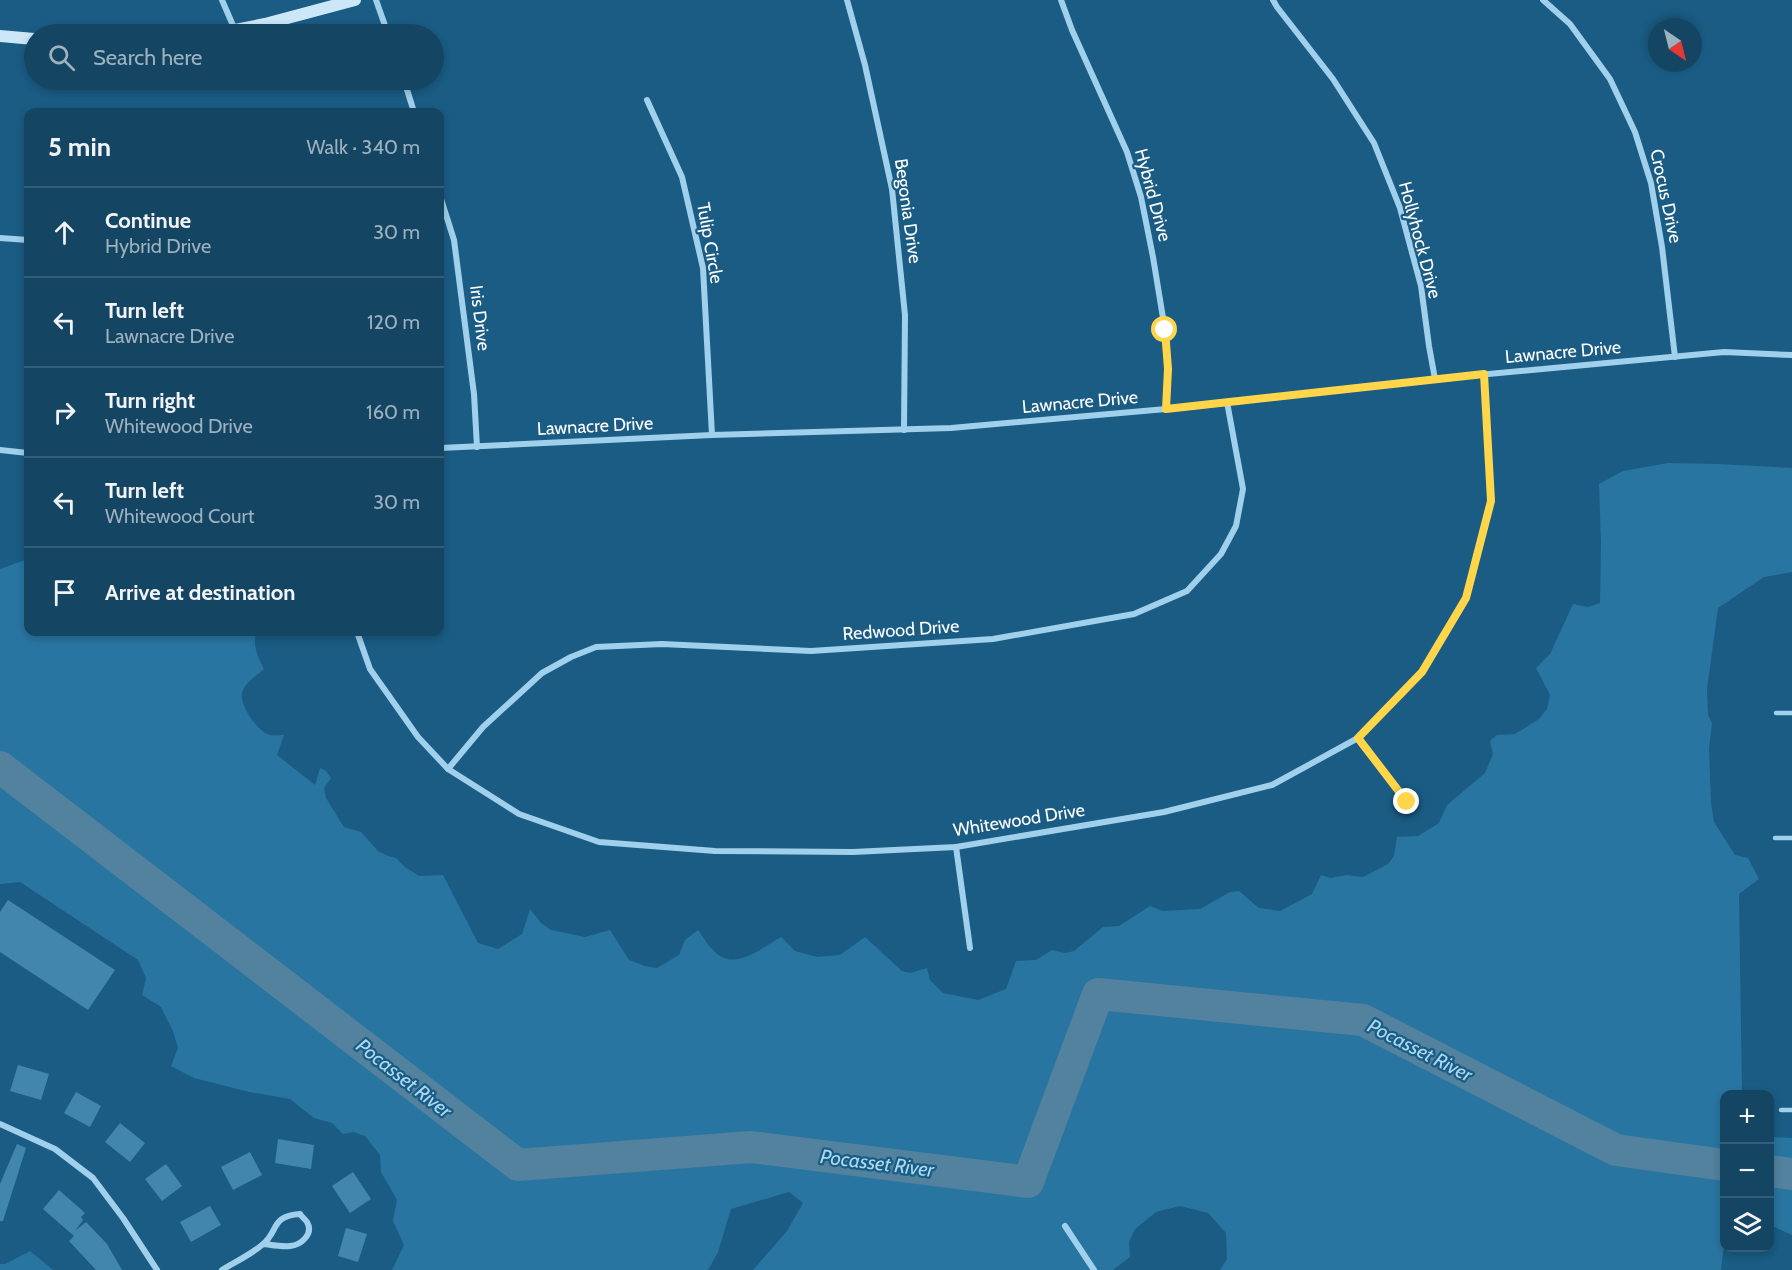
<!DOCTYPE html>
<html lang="en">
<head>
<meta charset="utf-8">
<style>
	:root { --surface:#144563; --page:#1d4c69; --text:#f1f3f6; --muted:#9db1be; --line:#335d78 }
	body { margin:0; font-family:Cabin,sans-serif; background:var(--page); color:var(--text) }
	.controls { position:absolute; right:18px; bottom:18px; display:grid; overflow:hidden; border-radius:12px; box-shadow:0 3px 9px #0003 }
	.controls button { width:54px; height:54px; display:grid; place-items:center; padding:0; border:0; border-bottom:2px solid var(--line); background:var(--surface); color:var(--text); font:30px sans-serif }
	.compass { position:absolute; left:1648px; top:18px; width:54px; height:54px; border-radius:50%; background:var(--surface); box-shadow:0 3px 9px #0003; rotate:145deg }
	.stop { position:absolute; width:18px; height:18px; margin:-14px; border:4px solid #ffd54a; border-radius:50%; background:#fff }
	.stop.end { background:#ffd54a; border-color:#fff; box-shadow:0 2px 6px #0008 }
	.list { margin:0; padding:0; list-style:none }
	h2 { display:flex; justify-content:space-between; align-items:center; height:78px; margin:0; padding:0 24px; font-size:26px }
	h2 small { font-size:20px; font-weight:400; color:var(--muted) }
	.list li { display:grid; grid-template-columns:39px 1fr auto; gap:18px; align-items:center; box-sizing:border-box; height:90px; padding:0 24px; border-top:2px solid var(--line) }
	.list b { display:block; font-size:22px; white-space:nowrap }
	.list p { margin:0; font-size:20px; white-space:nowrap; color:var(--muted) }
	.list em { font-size:20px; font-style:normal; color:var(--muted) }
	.icon { flex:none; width:33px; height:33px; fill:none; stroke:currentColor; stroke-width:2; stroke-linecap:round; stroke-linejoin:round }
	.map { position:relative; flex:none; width:1792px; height:1270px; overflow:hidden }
	.search { position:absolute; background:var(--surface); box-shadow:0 3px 9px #0003; left:24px; top:24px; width:420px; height:66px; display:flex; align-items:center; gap:15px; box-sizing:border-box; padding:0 21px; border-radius:33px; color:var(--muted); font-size:22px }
	.panel { position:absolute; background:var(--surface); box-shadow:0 3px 9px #0003; left:24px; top:108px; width:420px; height:528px; border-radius:12px }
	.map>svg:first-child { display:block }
	.green { fill:#2975a1 }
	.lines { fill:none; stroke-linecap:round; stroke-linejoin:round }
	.river { stroke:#52829e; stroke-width:32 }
	.building { fill:#4386ad }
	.lane { stroke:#a0d0eb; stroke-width:4.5 }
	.street { stroke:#a0d0eb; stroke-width:6 }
	.secondary { stroke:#cce7f8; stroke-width:12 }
	.route { stroke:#ffd54a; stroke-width:8 }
	.labels { text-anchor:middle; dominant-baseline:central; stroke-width:4.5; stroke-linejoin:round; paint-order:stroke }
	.street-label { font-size:18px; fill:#fff; stroke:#1a5c84 }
	.water-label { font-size:20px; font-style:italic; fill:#abd9f3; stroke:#1a5c84 }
</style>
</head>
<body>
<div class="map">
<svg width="1792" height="1270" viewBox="0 0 1792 1270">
	<rect width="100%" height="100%" fill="#1a5c84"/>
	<g class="green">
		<path d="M1668,463L1718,464L1792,468V572L1764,577L1718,608L1707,689L1708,715L1712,723L1709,748L1711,803L1714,822L1735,855L1748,858L1759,879L1739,894L1742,1094H1724L1725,1248L1723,1252L1721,1270H1220L1227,1259L1226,1233L1208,1213L1180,1206L1156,1212L1135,1229L1129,1242L1130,1257L1113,1270H753L787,1231L803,1203L789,1192L731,1209L718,1252L708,1270H392L404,1245L393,1221L397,1200L381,1172L380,1155L365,1136L354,1132L343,1134L332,1123L314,1118L290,1099L249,1092L194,1078L171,1066L178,1048L173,1031L161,1007L142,995L146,978L138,960L20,882L0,884V569L28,559V632H256C253,648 257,654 264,669C256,676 245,682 242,693C239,705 258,732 270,735C274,736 280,735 284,735L277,755L315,785L320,768L326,771L331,778L324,788L326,798L344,827L361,832L378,851L388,856L396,858L405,867L419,876L443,875L478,943L498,949L522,934L530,909L541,923L551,930L585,937L610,930L629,960L645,966L657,968L679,955L685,940L698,930C703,937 709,947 716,953C736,971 763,947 781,937L795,951L817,957L840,955L865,937L902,971L910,973L927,968L930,980L943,993L978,1000L1006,989L1016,961L1036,960L1052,950L1065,953L1074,951L1103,927L1119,926L1150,906L1163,911L1200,909L1230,892L1239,891L1259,908L1280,911L1312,894L1321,875L1331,878L1346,875L1363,877L1388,864L1394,856L1397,837L1418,836L1439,823L1447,805L1485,773L1493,754L1490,741L1497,735L1515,734L1539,719L1547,709L1550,695L1536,668L1550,654L1573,604L1588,607L1600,603L1601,543L1599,484L1623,471Z"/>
		<polygon points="1770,1137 1792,1138 1792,1235 1770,1225"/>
		<polygon points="30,1251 53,1270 0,1270 0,1264 5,1264"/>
	</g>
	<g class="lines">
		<g class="river">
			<polyline points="0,767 518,1165 751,1147 1028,1182 1098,994 1363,1020 1616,1150 1724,1165"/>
			<polyline points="1770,1171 1792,1174"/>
		</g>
	</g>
	<g class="building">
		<polygon points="8,900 115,970 88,1010 0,952 0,912"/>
		<polygon points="18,1065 49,1074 41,1100 10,1091"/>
		<polygon points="76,1092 101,1106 90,1127 64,1113"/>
		<polygon points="120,1123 145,1143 130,1162 105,1142"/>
		<polygon points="278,1139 314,1145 311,1169 275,1163"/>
		<polygon points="17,1144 26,1148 3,1221 0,1221 0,1184"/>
		<polygon points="250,1152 262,1175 233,1190 221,1167"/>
		<polygon points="166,1164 182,1186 162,1201 145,1179"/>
		<polygon points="353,1172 371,1199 350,1213 332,1186"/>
		<polygon points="59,1190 85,1213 81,1217 83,1220 75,1231 86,1222 107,1244 122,1270 96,1270 69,1241 74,1236 43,1209"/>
		<polygon points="210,1206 221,1225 191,1242 180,1222"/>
		<polygon points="346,1228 367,1234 358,1262 338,1256"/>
	</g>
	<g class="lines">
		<g class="lane">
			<polyline points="1776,713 1792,713"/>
			<polyline points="1775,838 1792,838"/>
			<polyline points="1781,1110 1792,1110"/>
		</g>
		<g class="street">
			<polyline points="222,0 235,30"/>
			<polyline points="376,0 388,34"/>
			<polyline points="847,0 865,65 892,189 905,315 904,430"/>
			<polyline points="1061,0 1072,30 1127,152 1141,197 1153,257 1165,330 1168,369 1166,409"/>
			<polyline points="1273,0 1277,7 1333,79 1374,143 1400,208 1421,286 1429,346 1435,379"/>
			<polyline points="1543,0 1570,24 1610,79 1635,132 1651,183 1662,247 1675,357"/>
			<polyline points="404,80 414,112"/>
			<polyline points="647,100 682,177 703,268 712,435"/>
			<polyline points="440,196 454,240 474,394 477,447"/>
			<polyline points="0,238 28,240"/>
			<polyline points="440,448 712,435 951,428 1166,409 1435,379 1724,352 1792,355"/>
			<polyline points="0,450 28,453"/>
			<polyline points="357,632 370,669 418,737 448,769 519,814 599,842 715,851 853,852 956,847 1164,812 1272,785 1358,738 1422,672 1466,598 1491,501 1484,374"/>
			<polyline points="1358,738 1407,802"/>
			<polyline points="448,769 483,727 542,673 571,657 596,647 662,644 811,651 993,639 1134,614 1187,591 1221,554 1236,526 1243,489 1227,402"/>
			<polyline points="956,847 970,948"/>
			<polyline points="0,1124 55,1149 93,1178 123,1218 157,1270"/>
			<polyline points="1065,1226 1094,1270"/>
			<path d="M222,1270C235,1262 250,1255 262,1245C279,1232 270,1216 300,1214C300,1215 307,1221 307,1222C314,1234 301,1245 290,1246C281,1247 272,1245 264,1244"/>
		</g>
		<g class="secondary">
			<polyline points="215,34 265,24 355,0"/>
			<polyline points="0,36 34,39"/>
		</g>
	</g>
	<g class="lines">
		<polyline class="route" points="1165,330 1168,369 1166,409 1484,374 1491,501 1466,598 1422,672 1358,738 1407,802"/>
	</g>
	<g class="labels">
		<g class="street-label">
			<text transform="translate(1153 195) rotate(75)">Hybrid Drive</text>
			<text transform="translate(1666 196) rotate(78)">Crocus Drive</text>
			<text transform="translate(908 211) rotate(82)">Begonia Drive</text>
			<text transform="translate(1420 240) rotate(75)">Hollyhock Drive</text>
			<text transform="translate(710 243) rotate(80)">Tulip Circle</text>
			<text transform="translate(480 318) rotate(83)">Iris Drive</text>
			<text transform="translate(1563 352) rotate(-5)">Lawnacre Drive</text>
			<text transform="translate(1080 402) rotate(-5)">Lawnacre Drive</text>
			<text transform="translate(595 426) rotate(-3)">Lawnacre Drive</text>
			<text transform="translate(901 630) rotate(-4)">Redwood Drive</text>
			<text transform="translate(1019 820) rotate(-9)">Whitewood Drive</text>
		</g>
		<g class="water-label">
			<text transform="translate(1420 1050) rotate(27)">Pocasset River</text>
			<text transform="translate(404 1078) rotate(38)">Pocasset River</text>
			<text transform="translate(877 1163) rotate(7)">Pocasset River</text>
		</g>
	</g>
</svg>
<div class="controls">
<button>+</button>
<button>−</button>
<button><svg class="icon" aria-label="layers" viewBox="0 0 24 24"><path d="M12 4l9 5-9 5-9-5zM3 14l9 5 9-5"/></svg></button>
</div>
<svg class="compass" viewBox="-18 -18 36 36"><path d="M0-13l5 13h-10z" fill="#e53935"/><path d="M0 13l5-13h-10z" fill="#9db1be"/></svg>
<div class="stop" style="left:1165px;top:330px"></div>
<div class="stop end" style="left:1407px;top:802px"></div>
<div class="search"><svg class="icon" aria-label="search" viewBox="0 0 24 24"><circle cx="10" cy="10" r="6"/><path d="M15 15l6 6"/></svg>Search here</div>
<section class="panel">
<h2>5 min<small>Walk · 340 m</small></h2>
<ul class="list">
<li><svg class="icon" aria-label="ahead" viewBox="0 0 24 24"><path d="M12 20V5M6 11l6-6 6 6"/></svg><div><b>Continue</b><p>Hybrid Drive</p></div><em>30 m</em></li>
<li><svg class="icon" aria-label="left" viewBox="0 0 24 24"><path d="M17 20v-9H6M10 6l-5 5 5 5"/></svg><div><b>Turn left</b><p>Lawnacre Drive</p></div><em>120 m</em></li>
<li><svg class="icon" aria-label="right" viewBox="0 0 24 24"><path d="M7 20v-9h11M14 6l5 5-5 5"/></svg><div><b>Turn right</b><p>Whitewood Drive</p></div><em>160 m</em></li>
<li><svg class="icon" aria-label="left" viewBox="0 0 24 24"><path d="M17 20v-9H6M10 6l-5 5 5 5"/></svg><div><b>Turn left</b><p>Whitewood Court</p></div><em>30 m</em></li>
<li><svg class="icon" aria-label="arrive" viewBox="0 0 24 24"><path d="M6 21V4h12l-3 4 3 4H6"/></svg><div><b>Arrive at destination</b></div></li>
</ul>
</section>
</div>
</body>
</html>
